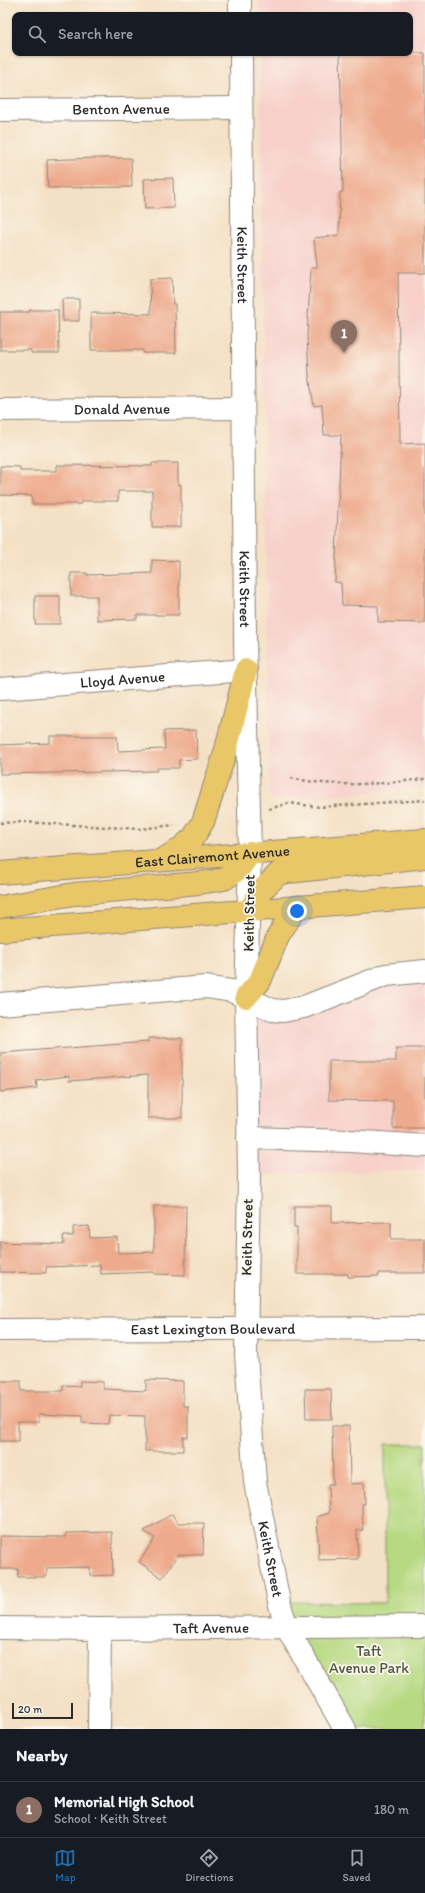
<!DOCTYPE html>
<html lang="en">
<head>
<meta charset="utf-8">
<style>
	:root { --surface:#171b24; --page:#242831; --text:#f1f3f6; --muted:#9ea1a6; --line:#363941; --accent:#1f6fb2 }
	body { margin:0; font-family:Itim,sans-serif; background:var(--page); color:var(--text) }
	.scale { position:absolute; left:12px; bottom:10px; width:61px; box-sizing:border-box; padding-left:4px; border:2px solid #2b2b2b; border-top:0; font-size:11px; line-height:14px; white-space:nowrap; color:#2b2b2b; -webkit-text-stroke:3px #fbf7ec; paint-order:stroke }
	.you { position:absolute; left:297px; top:911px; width:14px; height:14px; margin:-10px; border:3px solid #fff; border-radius:50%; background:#1a73e8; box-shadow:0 0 0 6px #1a73e833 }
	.badge { display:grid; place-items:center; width:26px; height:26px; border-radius:50%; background:var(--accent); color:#fff; font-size:13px; font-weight:700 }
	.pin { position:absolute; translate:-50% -33px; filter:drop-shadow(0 1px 2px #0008) }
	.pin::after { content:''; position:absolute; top:21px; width:14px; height:12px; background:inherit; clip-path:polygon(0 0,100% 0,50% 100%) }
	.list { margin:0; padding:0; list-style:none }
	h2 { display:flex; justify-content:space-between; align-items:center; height:52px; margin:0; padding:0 16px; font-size:17px }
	h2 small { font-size:13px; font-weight:400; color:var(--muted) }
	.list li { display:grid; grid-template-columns:26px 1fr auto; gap:12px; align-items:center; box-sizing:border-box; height:56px; padding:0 16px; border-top:1px solid var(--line) }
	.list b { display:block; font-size:15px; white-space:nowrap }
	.list p { margin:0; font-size:13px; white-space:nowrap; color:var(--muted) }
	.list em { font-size:13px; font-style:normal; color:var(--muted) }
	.icon { flex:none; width:22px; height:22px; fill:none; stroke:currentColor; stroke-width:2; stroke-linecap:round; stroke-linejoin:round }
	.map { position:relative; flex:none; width:425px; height:1729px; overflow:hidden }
	.search { position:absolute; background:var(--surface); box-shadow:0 1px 3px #0004; left:12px; right:12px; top:12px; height:44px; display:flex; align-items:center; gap:10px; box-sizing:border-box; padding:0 14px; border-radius:8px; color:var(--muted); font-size:15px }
	.sheet { height:108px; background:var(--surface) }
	nav { display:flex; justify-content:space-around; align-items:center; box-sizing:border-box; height:56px; border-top:1px solid var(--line); background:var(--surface); font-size:11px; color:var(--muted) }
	nav a { display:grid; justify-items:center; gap:2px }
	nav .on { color:var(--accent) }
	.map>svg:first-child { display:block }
	.built { fill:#f7d0ca }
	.green { fill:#b6d981; stroke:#708256 }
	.building { fill:#eeaa8d }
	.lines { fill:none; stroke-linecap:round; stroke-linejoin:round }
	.minor-casing { stroke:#908678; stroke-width:24 }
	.major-casing { stroke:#908678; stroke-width:24 }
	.path { stroke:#908678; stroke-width:2.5; stroke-dasharray:3 3; stroke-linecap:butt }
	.minor { stroke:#fff; stroke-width:22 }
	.major { stroke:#e9c769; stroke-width:22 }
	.labels { text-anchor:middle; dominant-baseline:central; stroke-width:3.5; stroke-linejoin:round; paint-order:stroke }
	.street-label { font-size:15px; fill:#2b2b2b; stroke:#fbf7ec }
	.park-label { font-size:15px; fill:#4e5640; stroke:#fbf7ec }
</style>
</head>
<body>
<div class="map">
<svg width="425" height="1729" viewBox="0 0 425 1729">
	<rect width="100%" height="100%" fill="#fbf7ec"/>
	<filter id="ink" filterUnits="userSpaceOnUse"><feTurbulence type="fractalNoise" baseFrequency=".025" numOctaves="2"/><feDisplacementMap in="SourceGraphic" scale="8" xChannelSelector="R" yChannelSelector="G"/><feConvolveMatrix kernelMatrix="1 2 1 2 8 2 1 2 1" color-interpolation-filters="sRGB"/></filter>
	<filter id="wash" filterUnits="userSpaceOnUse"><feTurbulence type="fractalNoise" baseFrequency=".012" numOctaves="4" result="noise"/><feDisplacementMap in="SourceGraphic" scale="16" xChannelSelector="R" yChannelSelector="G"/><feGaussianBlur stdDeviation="0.9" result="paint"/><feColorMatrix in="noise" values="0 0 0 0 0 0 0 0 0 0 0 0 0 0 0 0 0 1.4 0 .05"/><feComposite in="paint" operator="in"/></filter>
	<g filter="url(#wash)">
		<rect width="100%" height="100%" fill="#f4e0c4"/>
		<g class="built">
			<polygon points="259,0 425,0 425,787 272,800 269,794 260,53 410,53 410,15 259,15"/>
			<polygon points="425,971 425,1170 249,1175 246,997 272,1010"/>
		</g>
		<polygon class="green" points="385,1444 425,1444 425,1729 345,1729 279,1602 385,1603"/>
		<g id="blocks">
			<g class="building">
				<polygon points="340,53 425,53 425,273 398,273 400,444 425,443 425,623 378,622 378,606 342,605 341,583 335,582 341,435 324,435 322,405 314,406 309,376 307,336 311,268 317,267 314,238 339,235 340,192 343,192"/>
				<polygon points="95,158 131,158 132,187 48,188 47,160"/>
				<polygon points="173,178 174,208 145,209 144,179"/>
				<polygon points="172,278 173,304 175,304 176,353 143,353 143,350 91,350 91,313 151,314 150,279"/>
				<polygon points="62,299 79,299 79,321 63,321"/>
				<polygon points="30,310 58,310 59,353 31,353 31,350 0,350 0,312 30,312"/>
				<polygon points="152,463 178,463 178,484 181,485 181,527 152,527 152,491 118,491 118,501 81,501 81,504 32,504 32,496 0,495 0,466 20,467 20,471 57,471 57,465 152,466"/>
				<polygon points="152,560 179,561 179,615 137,615 137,619 97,620 97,596 71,596 71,573 87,573 87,575 152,573"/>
				<rect x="35" y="596" width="25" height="28"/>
				<polygon points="196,730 197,759 179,760 179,768 157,768 157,771 0,774 0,745 50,743 50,736 117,736 118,751 165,749 164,731"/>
				<polygon points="148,1038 182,1038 182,1118 148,1118 148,1075 69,1081 69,1076 36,1080 37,1088 0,1092 0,1053 148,1042"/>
				<polygon points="396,1048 425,1048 425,1128 393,1128 393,1101 329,1100 329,1061 396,1061"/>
				<polygon points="154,1206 186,1206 185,1275 154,1274 154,1272 101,1274 100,1265 46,1267 46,1273 0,1272 0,1242 64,1244 63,1236 73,1236 73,1227 89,1226 90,1238 117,1237 118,1253 154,1252"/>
				<polygon points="294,1206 332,1206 332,1223 391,1222 391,1239 425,1239 425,1273 379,1273 379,1276 348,1277 348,1274 297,1274 297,1227 294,1227"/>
				<polygon points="146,1380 183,1381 183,1406 188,1406 188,1437 183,1437 183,1451 145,1451 145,1416 109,1415 108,1424 82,1423 82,1416 39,1414 39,1422 18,1422 18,1441 0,1441 0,1381 21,1381 21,1391 63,1391 63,1385 80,1386 80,1381 103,1382 103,1389 146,1391"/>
				<polygon points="305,1389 331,1389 332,1419 306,1419"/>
				<polygon points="332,1426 349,1426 350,1484 364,1483 365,1504 362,1504 363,1530 357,1530 358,1559 319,1560 317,1517 329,1513 328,1484 333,1484"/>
				<polygon points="172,1514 178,1523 204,1523 203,1555 178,1555 162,1578 139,1562 155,1538 144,1531"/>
				<polygon points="112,1532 113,1575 90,1576 90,1567 47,1568 46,1577 18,1577 18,1569 0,1569 0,1536 66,1537 66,1533"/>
			</g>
		</g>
	</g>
	<g filter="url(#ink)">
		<use href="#blocks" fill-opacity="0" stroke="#908678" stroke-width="1"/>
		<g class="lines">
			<g class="minor-casing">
				<g id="minor">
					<polyline points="240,0 240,15"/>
					<path id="s1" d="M241,53L245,640L250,853L246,997L249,1175L246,1354L255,1482L279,1602L287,1628L345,1729"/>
					<path id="s2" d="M0,110L241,108"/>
					<path id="s3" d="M0,410L243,408"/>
					<path id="s4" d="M0,689L246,670"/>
					<polyline points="0,1004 206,987 232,991 272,1010 283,1011 304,1007 386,975 425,971"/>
					<polyline points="248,1138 350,1141 425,1146"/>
					<path id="s5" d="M0,1330L425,1328"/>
					<path id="s6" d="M0,1628L100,1629L422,1626"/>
					<polyline points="99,1729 100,1629"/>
				</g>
			</g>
			<g class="major-casing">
				<g id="major">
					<polyline points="162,860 180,849 193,838 203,822 225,753 246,670"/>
					<path id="s7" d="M0,873L425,840"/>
					<polyline points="0,907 74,894 199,883 224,879 239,869 250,853"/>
					<polyline points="249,911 260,892 279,873 425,857"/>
					<polyline points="0,930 425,897"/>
					<polyline points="246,997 260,981 278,936 296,908"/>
				</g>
			</g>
			<g class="path">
				<path d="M291,778C337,788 379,784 425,779"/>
				<polyline points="269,809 289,803 319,807 425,800"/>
				<polyline points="0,823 23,822 140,829 174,825"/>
			</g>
			<use href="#minor" class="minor"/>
			<use href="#major" class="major"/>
		</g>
	</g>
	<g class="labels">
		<g class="street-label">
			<text stroke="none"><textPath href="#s2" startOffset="121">Benton Avenue</textPath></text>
			<text stroke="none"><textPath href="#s1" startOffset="212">Keith Street</textPath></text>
			<text stroke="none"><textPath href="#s3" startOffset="122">Donald Avenue</textPath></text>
			<text stroke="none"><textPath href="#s1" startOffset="536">Keith Street</textPath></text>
			<text stroke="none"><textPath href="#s4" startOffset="123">Lloyd Avenue</textPath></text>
			<text stroke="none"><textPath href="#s7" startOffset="213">East Clairemont Avenue</textPath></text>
			<text transform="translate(249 913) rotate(-89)">Keith Street</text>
			<text transform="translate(247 1237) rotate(-89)">Keith Street</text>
			<text stroke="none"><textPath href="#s5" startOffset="213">East Lexington Boulevard</textPath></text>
			<text stroke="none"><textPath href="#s1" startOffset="1508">Keith Street</textPath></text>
			<text stroke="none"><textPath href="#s6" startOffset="211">Taft Avenue</textPath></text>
		</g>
		<g class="park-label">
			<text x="369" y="1651">Taft<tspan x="369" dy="17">Avenue Park</tspan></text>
		</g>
	</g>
</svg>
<div class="scale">20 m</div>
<div class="you"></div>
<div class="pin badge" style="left:344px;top:353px;background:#8d6e63">1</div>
<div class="search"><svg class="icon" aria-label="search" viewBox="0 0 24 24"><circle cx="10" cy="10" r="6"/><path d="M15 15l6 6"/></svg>Search here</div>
</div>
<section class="sheet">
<h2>Nearby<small></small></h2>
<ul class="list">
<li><span class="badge" style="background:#8d6e63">1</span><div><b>Memorial High School</b><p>School · Keith Street</p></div><em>180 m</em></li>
</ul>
</section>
<nav>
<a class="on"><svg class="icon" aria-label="map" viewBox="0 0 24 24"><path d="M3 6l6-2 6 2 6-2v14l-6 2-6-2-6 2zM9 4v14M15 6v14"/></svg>Map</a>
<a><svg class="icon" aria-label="directions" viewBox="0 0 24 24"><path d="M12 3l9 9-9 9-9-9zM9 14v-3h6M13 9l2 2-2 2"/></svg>Directions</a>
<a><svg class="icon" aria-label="saved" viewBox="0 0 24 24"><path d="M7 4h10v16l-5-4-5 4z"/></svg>Saved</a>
</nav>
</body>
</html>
